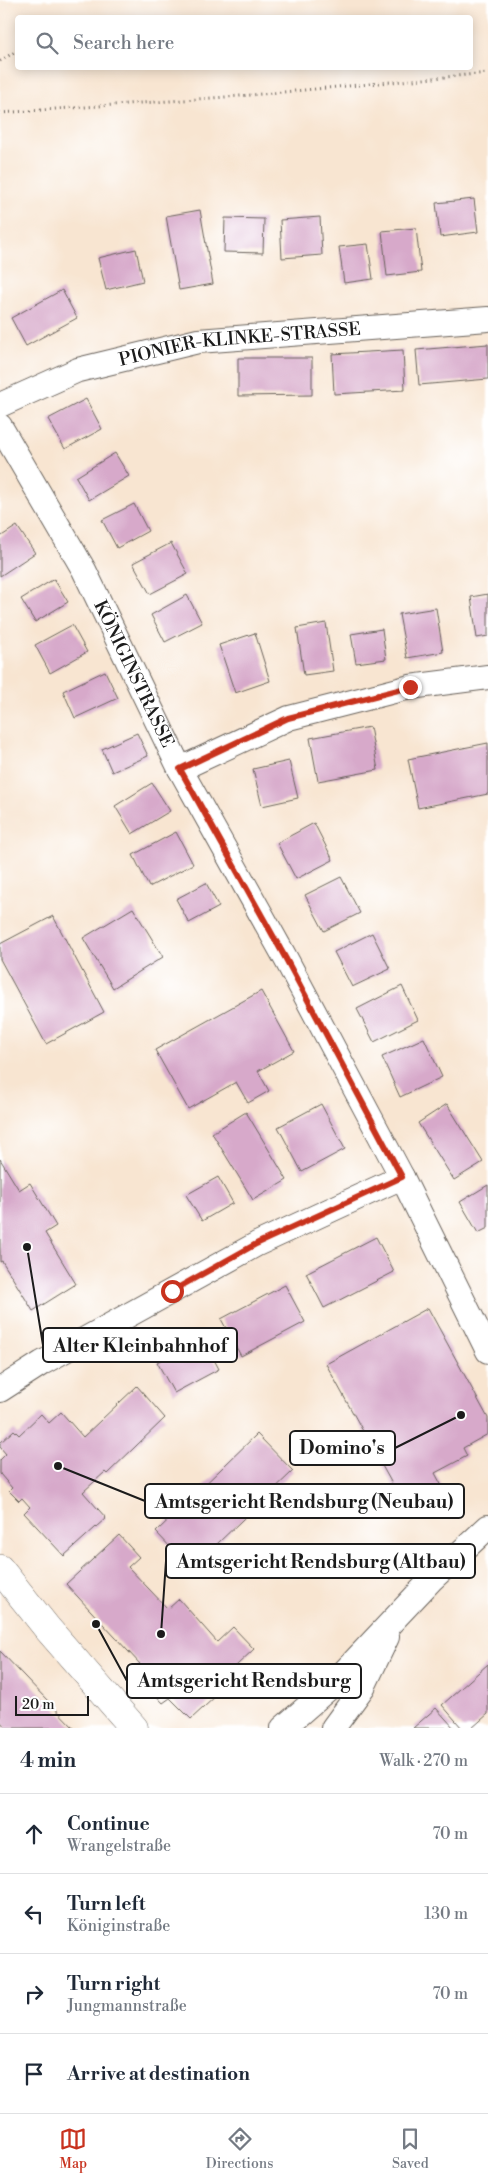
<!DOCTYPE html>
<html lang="en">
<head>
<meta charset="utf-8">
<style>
	:root { --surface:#fff; --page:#f6f6f7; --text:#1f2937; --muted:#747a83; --line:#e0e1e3; --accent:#c8321e }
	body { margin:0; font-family:"Libre Bodoni",serif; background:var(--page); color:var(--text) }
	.scale { position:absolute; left:15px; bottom:12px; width:74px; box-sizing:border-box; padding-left:5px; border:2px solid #1c1c1c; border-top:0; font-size:14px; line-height:18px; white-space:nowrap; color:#1c1c1c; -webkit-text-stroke:4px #fff; paint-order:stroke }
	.stop { position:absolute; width:15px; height:15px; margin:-11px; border:4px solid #c8321e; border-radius:50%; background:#fff }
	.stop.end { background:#c8321e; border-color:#fff; box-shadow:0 1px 5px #0008 }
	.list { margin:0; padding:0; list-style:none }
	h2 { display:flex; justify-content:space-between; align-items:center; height:65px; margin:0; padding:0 20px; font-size:21px }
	h2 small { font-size:16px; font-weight:400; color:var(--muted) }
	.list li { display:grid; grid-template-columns:32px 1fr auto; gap:15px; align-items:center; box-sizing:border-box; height:80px; padding:0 20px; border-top:1px solid var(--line) }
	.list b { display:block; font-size:19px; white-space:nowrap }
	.list p { margin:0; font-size:16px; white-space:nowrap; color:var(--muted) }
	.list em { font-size:16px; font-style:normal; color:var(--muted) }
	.icon { flex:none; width:28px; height:28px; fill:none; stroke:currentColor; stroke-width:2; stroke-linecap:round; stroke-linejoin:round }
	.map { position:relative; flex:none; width:488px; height:1728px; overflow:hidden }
	.search { position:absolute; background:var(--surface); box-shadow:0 2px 12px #0003; left:15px; right:15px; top:15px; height:55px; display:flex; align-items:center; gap:12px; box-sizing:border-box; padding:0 18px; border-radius:5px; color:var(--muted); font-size:19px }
	.sheet { height:385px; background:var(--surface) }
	nav { display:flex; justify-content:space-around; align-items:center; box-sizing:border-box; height:70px; border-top:1px solid var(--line); background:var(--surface); font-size:14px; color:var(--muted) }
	nav a { display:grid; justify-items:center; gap:2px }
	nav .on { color:var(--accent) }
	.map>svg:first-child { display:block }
	.building { fill:#d7a9ca }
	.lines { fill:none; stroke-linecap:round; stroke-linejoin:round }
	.minor-casing { stroke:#69625b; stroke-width:26 }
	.secondary-casing { stroke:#69625b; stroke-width:29 }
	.path { stroke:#69625b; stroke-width:3; stroke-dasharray:1 4; stroke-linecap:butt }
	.minor { stroke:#fff; stroke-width:24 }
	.secondary { stroke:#fff; stroke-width:28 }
	.route { stroke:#c8321e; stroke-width:6 }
	.labels { text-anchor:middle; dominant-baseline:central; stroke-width:4; stroke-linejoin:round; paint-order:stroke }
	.street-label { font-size:18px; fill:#1c1c1c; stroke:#fff }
	.leader { fill:none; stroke:#1c1c1c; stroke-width:2 }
	.callout-dot { fill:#1c1c1c; stroke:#fff; stroke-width:2 }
	.callout { fill:#fff; stroke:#1c1c1c; stroke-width:2 }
	.callout-label { font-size:19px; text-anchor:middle; font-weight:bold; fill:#1c1c1c }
</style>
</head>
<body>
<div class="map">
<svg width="488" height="1728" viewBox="0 0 488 1728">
	<rect width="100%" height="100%" fill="#fff"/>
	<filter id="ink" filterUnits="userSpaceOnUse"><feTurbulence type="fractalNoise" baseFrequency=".02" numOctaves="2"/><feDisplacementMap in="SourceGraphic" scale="10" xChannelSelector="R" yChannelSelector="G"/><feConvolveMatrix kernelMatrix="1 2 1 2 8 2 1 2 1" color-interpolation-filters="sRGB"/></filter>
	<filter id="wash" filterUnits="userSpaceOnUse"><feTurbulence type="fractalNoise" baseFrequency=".0096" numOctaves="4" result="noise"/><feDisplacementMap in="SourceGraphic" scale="20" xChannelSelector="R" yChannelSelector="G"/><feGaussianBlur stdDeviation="1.12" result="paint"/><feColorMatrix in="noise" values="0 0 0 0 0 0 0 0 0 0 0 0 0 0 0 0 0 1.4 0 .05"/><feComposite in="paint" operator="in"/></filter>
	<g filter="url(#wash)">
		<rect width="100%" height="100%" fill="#f8e5d1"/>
		<g id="blocks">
			<g class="building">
				<polygon points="474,199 478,232 440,237 436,203"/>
				<polygon points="200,210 213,284 179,290 166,216"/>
				<polygon points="320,217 322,255 282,258 280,220"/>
				<polygon points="225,218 264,219 263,253 224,252"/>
				<polygon points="416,228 421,272 387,276 382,231"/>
				<polygon points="368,244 373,279 344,283 339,247"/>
				<polygon points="136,249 143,281 106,290 98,258"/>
				<polygon points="62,290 77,318 26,346 11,318"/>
				<polygon points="488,344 488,379 419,385 416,350"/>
				<polygon points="403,350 405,390 334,394 332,354"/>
				<polygon points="238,358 312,358 312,395 238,396"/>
				<polygon points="86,399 102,429 65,449 48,419"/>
				<polygon points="115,453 129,476 89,500 76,477"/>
				<polygon points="134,504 148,531 117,548 102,520"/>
				<polygon points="17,526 35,553 0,576 0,537"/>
				<polygon points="171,543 188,574 150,594 133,563"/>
				<polygon points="54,579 68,602 35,622 21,599"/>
				<polygon points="488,594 488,636 477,638 471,597"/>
				<polygon points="187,595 202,623 165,642 151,615"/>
				<polygon points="436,608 443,652 407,658 399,614"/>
				<polygon points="326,623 333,671 304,675 297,628"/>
				<polygon points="72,625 87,652 50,673 35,645"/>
				<polygon points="382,629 386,659 356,663 351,634"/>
				<polygon points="255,633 270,681 235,693 219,645"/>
				<polygon points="105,671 118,698 75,718 63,691"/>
				<polygon points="370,727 378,770 318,781 310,738"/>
				<polygon points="137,733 148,756 112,772 102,749"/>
				<polygon points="488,743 488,794 418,808 408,759"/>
				<polygon points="289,761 298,798 262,806 253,769"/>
				<polygon points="152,783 170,811 132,834 115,806"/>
				<polygon points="314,823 333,860 296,879 277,843"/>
				<polygon points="176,832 193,864 149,887 133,855"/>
				<polygon points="341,877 360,913 324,931 305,895"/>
				<polygon points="206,883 219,907 189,923 176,899"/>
				<polygon points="133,908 163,957 113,988 83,938"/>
				<polygon points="53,916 104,1012 46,1044 0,959 0,944"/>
				<polygon points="372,933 390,969 352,987 334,952"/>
				<polygon points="402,986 418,1020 374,1042 357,1009"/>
				<polygon points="261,991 294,1051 258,1071 269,1091 248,1103 236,1082 188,1109 155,1050"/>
				<polygon points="424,1038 442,1077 400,1097 382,1057"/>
				<polygon points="321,1104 345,1149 302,1172 278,1127"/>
				<polygon points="447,1104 483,1162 454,1180 418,1123"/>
				<polygon points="246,1112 287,1180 253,1200 212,1133"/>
				<polygon points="0,1159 19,1190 30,1183 56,1226 45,1233 76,1284 33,1311 2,1261 0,1262"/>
				<polygon points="218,1177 233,1203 202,1221 186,1195"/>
				<polygon points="488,1185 488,1228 478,1233 460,1202"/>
				<polygon points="376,1237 394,1272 324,1308 306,1273"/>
				<polygon points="285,1285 305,1322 241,1356 221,1319"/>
				<polygon points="428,1308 488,1418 488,1434 463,1448 467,1456 435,1473 444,1490 407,1511 326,1364"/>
				<polygon points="202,1337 219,1369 174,1393 157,1362"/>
				<polygon points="137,1386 165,1418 107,1474 105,1472 83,1492 106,1518 64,1556 24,1513 30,1507 22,1498 19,1501 9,1491 12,1488 0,1474 0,1460 6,1454 0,1447 0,1443 14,1430 19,1435 41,1414 49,1423 61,1412 83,1437"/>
				<polygon points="257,1434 293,1471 191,1569 156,1532"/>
				<polygon points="119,1535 139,1557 128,1567 168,1609 179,1599 217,1642 233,1627 254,1649 236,1666 242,1672 191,1719 170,1698 163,1703 132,1670 140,1664 66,1584"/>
				<polygon points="0,1651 48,1701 74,1728 6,1728 0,1721"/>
				<polygon points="488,1664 488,1714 472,1728 462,1728 442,1705"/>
				<polygon points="436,1708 454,1728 413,1728"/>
			</g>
		</g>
	</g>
	<g filter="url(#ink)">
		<use href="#blocks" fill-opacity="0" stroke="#69625b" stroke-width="1"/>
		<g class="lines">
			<g class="minor-casing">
				<g id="minor">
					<path id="s1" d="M0,405L78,370L198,341L488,319"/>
					<path id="s2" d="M0,426L84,570L180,769L286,959L402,1177L488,1351"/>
					<polyline points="180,769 289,718 410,687 488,677"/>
					<polyline points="0,1390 42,1363 257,1244 402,1177"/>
					<polyline points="283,1728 330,1687 431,1580 488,1527"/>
					<polyline points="333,1728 363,1687 387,1637"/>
				</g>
			</g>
			<g class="secondary-casing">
				<polyline id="secondary" points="0,1569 47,1628 134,1728"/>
			</g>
			<g class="path">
				<polyline points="0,61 18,50"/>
				<polyline points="0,113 240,96 488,73"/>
			</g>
			<use href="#minor" class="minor"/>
			<use href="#secondary" class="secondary"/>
		</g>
	</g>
	<g class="lines" filter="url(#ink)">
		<polyline class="route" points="172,1291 256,1244 402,1177 286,959 180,769 288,718 410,687"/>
	</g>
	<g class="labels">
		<g class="street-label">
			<text stroke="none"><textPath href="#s1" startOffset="250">PIONIER-KLINKE-STRASSE</textPath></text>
			<text stroke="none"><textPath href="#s2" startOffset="282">KÖNIGINSTRASSE</textPath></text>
		</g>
	</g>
	<path class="leader" d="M27 1247L43 1345M461 1415L395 1448M58 1466L145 1501M161 1634L166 1561M96 1624L127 1681"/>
	<g class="callout-dot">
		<circle cx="27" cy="1247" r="5"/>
		<circle cx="461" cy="1415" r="5"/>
		<circle cx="58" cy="1466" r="5"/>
		<circle cx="161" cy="1634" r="5"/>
		<circle cx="96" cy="1624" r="5"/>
	</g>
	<g class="callout">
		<rect x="43" y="1328" width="194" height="34" rx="5"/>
		<rect x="290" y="1431" width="105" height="34" rx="5"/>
		<rect x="145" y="1484" width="319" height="34" rx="5"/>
		<rect x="166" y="1544" width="309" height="34" rx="5"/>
		<rect x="127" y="1664" width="234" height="34" rx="5"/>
	</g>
	<g class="callout-label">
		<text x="140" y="1352">Alter Kleinbahnhof</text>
		<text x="342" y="1454">Domino's</text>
		<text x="304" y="1508">Amtsgericht Rendsburg (Neubau)</text>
		<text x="321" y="1568">Amtsgericht Rendsburg (Altbau)</text>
		<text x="244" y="1687">Amtsgericht Rendsburg</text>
	</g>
</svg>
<div class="scale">20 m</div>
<div class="stop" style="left:172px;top:1291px"></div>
<div class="stop end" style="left:410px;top:687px"></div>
<div class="search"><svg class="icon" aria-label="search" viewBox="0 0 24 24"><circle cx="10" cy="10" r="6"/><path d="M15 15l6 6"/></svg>Search here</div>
</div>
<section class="sheet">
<h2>4 min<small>Walk · 270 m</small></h2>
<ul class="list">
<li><svg class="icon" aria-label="ahead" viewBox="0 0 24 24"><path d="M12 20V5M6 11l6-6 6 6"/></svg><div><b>Continue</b><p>Wrangelstraße</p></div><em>70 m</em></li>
<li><svg class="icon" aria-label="left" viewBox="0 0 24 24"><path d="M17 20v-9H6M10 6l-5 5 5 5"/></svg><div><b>Turn left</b><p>Königinstraße</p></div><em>130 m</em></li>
<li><svg class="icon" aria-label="right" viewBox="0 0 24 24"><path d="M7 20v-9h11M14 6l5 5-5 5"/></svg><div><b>Turn right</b><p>Jungmannstraße</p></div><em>70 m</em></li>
<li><svg class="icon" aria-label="arrive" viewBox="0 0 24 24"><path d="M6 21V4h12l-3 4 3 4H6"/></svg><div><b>Arrive at destination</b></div></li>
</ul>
</section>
<nav>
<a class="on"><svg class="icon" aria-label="map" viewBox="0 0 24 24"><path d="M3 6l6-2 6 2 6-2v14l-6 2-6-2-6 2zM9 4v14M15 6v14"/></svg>Map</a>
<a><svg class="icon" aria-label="directions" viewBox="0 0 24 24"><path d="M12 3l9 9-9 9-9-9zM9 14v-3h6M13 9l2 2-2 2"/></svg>Directions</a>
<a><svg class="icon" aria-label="saved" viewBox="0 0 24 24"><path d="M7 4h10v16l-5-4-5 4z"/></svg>Saved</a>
</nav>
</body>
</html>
